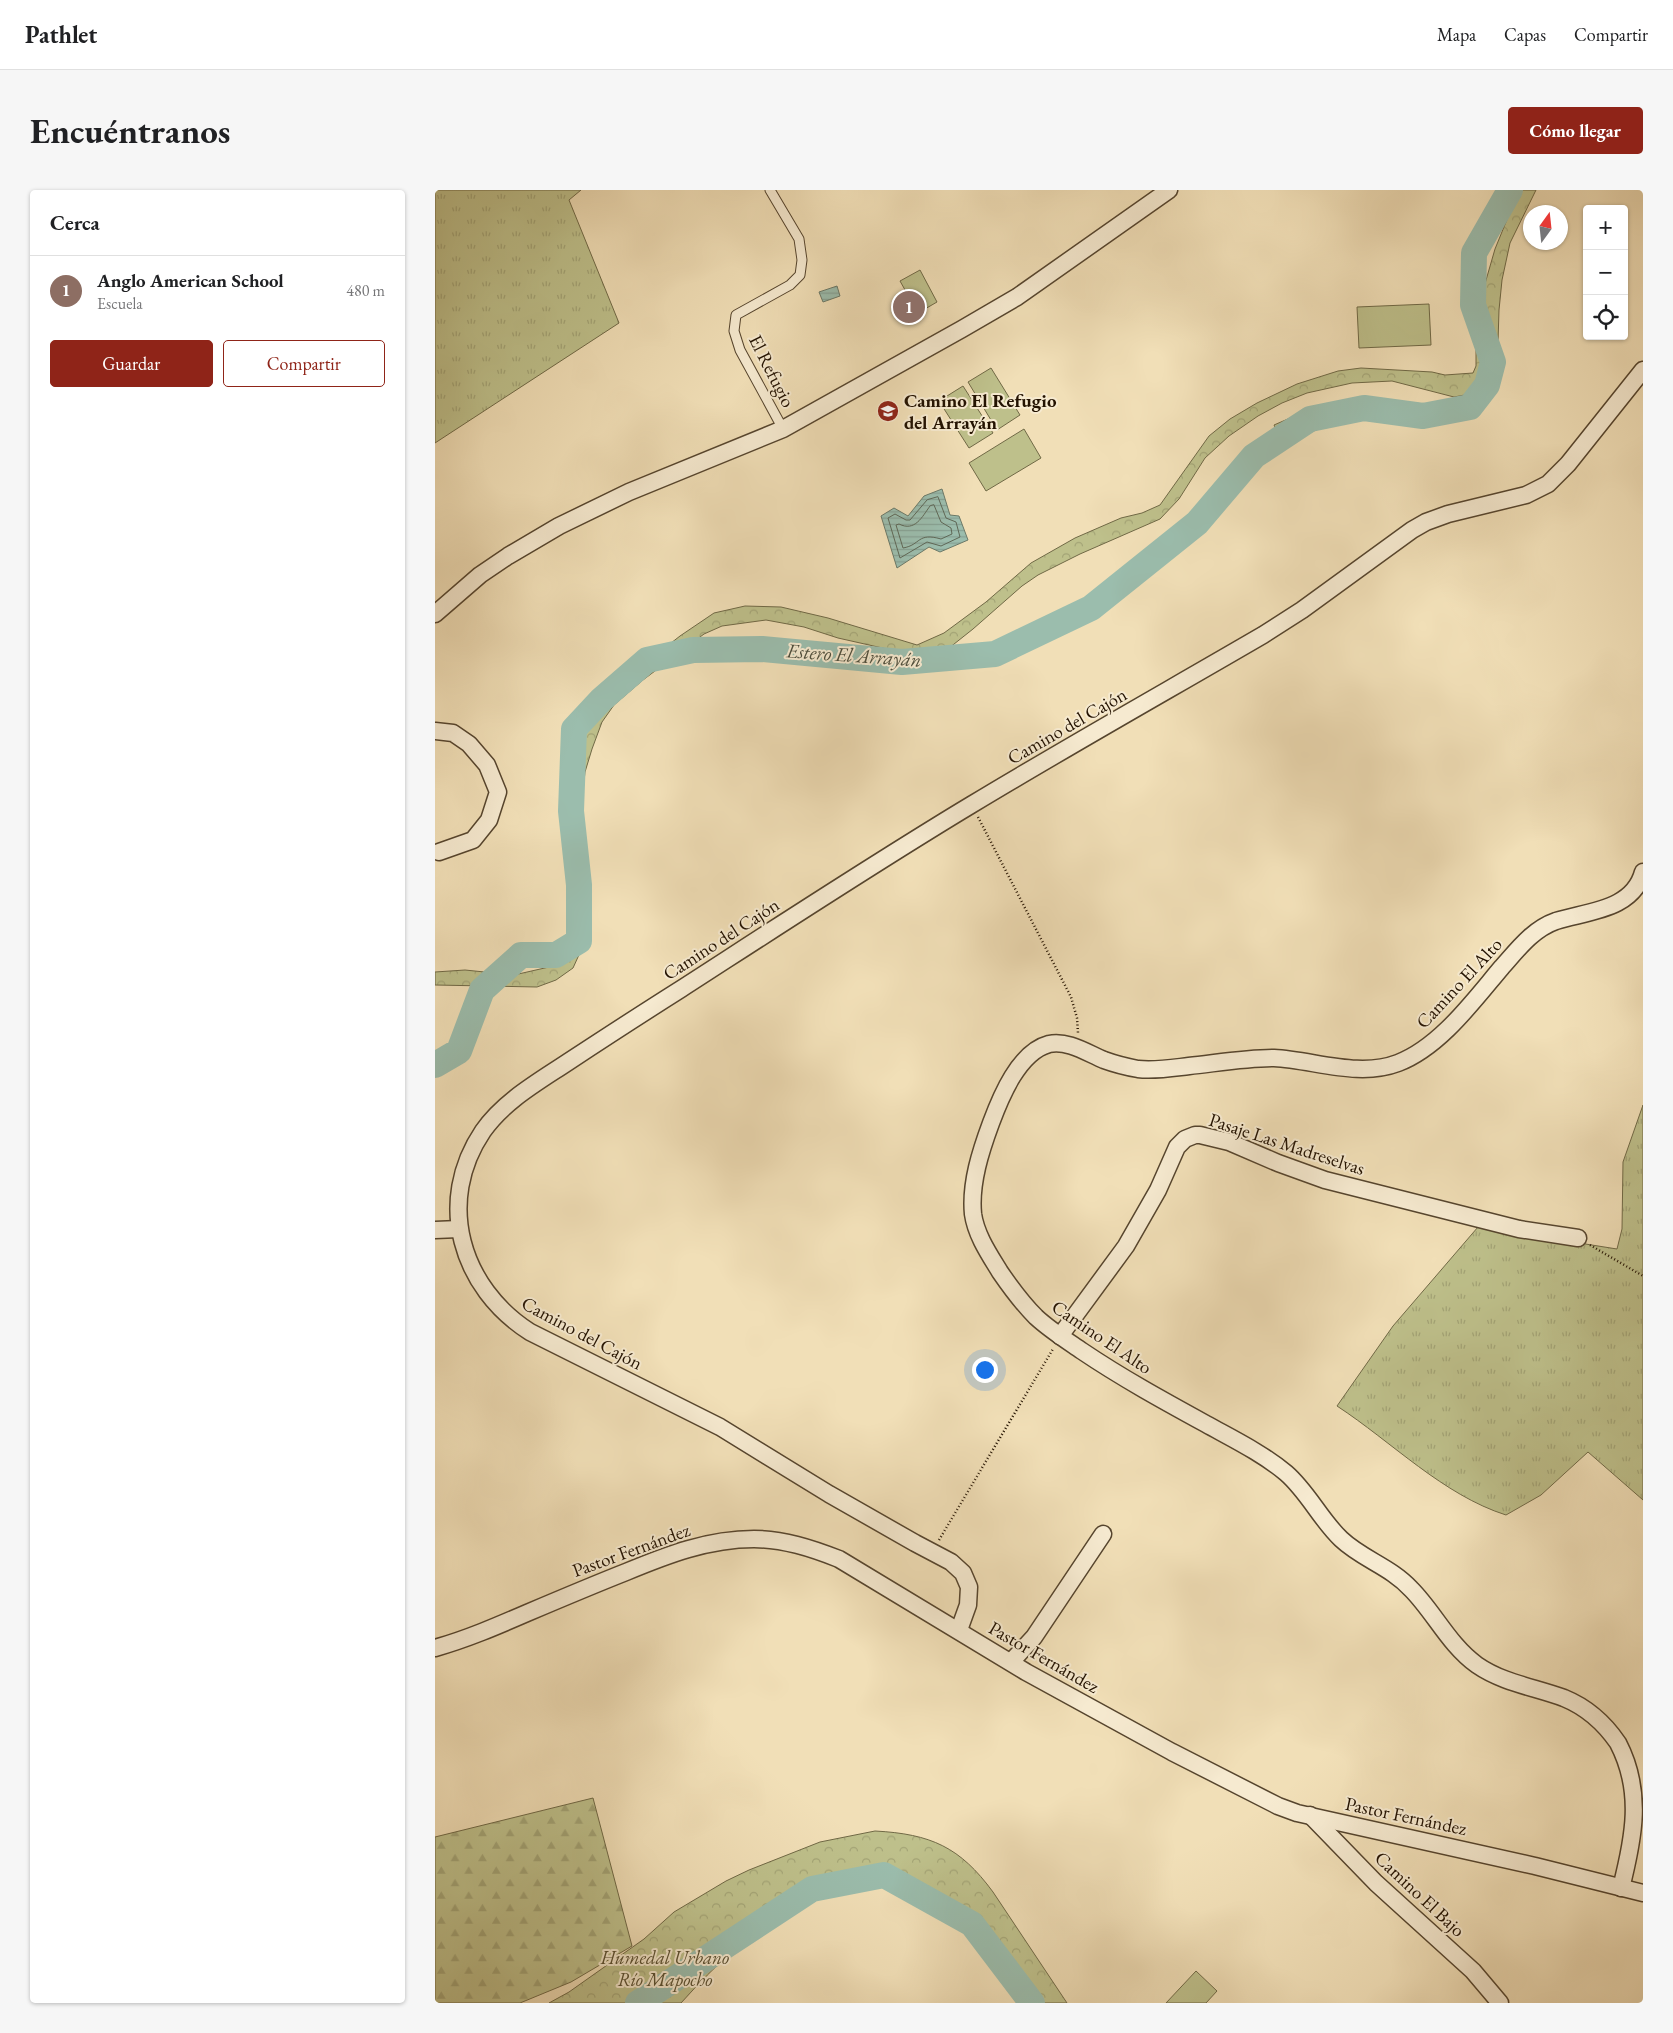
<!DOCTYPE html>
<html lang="es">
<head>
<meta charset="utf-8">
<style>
	:root { --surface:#fff; --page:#f6f6f6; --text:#202124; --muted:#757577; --line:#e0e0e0; --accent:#8f2418 }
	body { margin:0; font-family:"EB Garamond",serif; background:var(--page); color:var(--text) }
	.controls { position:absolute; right:15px; top:15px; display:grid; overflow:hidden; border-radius:5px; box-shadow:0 1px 4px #0004 }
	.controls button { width:45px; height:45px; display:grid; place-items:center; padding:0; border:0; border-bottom:1px solid var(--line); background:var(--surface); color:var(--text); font:25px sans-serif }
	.compass { position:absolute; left:1088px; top:15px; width:45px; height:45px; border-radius:50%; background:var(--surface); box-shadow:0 1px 4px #0004; rotate:15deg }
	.you { position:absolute; left:549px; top:1179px; width:18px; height:18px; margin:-12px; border:4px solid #fff; border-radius:50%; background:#1a73e8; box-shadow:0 0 0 8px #1a73e833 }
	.badge { display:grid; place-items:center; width:32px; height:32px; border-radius:50%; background:var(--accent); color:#fff; font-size:16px; font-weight:700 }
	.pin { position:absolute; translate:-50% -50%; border:2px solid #fff; box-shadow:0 1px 5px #0006 }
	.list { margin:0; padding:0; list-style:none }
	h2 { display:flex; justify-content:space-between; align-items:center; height:65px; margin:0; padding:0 20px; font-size:21px }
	h2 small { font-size:16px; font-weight:400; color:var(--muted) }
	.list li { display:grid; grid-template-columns:32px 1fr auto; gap:15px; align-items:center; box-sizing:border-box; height:70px; padding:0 20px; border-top:1px solid var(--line) }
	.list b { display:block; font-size:19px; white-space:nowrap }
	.list p { margin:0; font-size:16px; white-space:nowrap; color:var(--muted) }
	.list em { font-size:16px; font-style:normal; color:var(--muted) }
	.actions { display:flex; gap:10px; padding:15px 20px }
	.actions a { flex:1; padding:11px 0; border:1px solid var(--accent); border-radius:5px; text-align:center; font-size:18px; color:var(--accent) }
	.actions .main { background:var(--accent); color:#fff }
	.icon { flex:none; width:28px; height:28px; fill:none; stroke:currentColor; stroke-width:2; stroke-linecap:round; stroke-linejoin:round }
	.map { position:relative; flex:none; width:1208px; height:1813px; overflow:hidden; border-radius:5px }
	header { display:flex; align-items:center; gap:30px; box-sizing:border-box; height:70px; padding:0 25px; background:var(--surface); border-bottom:1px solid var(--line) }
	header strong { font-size:24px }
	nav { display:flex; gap:28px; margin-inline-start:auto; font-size:18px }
	.intro { display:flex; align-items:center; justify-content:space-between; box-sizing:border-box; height:120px; padding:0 30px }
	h1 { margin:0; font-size:35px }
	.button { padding:12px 22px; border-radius:5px; background:var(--accent); color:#fff; font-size:18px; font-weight:700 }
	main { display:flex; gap:30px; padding:0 30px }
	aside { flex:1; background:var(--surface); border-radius:5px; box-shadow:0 1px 4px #0004 }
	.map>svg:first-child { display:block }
	.grass { fill:url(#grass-tufts); stroke:#706946 }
	.forest { fill:url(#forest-firs); stroke:#706946 }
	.park { fill:url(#park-crowns); stroke:#706946 }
	.garden { fill:#bec08b; stroke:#706946 }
	.water { fill:url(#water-rules); stroke:#6b7968 }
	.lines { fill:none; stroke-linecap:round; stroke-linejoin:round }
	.shore { stroke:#5f6857; stroke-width:1 }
	.river { stroke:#9bbdad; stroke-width:26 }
	.lane-casing { stroke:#56452e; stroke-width:11 }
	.street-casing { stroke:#56452e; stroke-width:19 }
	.path { stroke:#231201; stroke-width:2.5; stroke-dasharray:1 2.5; stroke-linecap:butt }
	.lane { stroke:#f6ead0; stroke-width:9 }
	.street { stroke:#f6ead0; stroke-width:16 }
	.labels { text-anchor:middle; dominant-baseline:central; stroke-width:4; stroke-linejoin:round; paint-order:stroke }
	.street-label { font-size:19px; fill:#231201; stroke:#f6ead0 }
	.poi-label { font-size:19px; font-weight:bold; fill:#231201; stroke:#f6ead0; text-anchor:start }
	.park-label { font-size:19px; font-style:italic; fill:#594f31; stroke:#f6ead0 }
	.water-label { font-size:20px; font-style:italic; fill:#4d4e3d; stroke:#f6ead0 }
</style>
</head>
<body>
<header>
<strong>Pathlet</strong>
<nav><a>Mapa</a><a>Capas</a><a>Compartir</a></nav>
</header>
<div class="intro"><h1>Encuéntranos</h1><a class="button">Cómo llegar</a></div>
<main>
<aside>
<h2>Cerca<small></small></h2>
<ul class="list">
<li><span class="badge" style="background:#8d6e63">1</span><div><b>Anglo American School</b><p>Escuela</p></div><em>480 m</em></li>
</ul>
<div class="actions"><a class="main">Guardar</a><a>Compartir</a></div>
</aside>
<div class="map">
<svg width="1208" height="1813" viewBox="0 0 1208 1813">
	<defs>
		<pattern id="grass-tufts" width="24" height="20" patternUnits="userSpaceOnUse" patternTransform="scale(1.25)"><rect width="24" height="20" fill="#bec08b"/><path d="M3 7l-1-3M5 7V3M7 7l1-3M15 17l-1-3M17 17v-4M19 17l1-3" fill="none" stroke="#a3a476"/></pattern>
		<pattern id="forest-firs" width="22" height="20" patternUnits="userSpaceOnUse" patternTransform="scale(1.25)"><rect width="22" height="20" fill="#bec08b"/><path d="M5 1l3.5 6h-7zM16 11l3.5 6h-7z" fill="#a3a476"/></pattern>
		<pattern id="park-crowns" width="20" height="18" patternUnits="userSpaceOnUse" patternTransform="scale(1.25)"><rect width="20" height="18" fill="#bec08b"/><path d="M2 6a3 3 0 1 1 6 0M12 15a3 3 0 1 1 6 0" fill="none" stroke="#a3a476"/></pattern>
		<pattern id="water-rules" width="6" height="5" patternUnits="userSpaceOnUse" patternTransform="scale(1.25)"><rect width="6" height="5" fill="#9bbdad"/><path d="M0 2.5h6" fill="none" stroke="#85a193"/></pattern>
	</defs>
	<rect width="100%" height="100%" fill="#f1dfb7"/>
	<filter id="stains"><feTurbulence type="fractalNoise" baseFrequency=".004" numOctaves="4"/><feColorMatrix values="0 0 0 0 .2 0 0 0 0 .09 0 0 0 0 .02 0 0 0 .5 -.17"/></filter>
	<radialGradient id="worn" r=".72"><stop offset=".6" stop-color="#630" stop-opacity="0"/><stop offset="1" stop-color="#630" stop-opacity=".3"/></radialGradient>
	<g class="grass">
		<polygon points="0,0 146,0 134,10 184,133 0,253"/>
		<path d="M1208,915V1310L1153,1262L1106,1305L1071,1325C1008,1305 957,1252 902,1216L958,1136L1043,1037L1182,1059L1187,1039L1188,972Z"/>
	</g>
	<polygon class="forest" points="158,1608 197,1756 136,1792 85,1813 0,1813 0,1647"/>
	<g class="park">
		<polygon points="1084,0 1101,0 1075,53 1067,90 1064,120 1063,152 1065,161 1063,178 1058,189 1049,197 1035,204 1019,207 957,191 917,193 872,203 847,213 823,226 794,246 770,268 744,309 725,329 645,364 603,385 587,396 538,439 509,462 499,467 474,464 403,448 369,437 331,430 287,436 269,444 208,490 179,515 167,532 157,559 150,582 144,639 155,705 153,745 138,778 121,790 102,797 0,795 0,782 30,780 79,785 114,777 130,765 135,756 144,727 136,683 134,648 143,564 150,540 163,513 181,496 245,446 279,423 310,416 346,417 393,428 482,455 509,443 551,412 596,373 640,348 686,328 707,323 725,315 774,246 795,229 822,213 862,194 903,181 926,178 997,182 1010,185 1038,183 1041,176 1041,146 1045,127 1045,111 1060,59"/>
		<path d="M440,1641C496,1644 525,1657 558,1702L632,1813H594C555,1758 505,1702 435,1693C419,1690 402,1689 386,1696C377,1700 369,1707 361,1713C318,1740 280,1775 246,1813H114L134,1802L209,1749L239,1722L291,1691L314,1680L385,1652Z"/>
	</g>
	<g class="garden">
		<polygon points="485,80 502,112 483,123 465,91"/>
		<polygon points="994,114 996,155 924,158 922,117"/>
		<polygon points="556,178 585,225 562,240 533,192"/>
		<polygon points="528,196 558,243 534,258 504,211"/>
		<polygon points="885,215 893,235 848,254 839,235"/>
		<polygon points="589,239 606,268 551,301 534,273"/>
		<polygon points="761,1781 782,1801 771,1813 731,1813"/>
	</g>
	<g class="water">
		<polygon points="402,96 405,106 388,112 384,102"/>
		<polygon points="507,299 515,325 524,326 533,350 505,362 494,357 462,378 446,326 459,318 473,326 489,306"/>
	</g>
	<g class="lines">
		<g class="shore">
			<polygon points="503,307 511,328 521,332 525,347 506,356 492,352 465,368 453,328 460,324 471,330 475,330 492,310"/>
			<path d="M499,315L506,332L516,338L517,344L506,349C482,342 486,355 468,358L461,335L464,334C480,342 487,327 495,316Z"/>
		</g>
		<g class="river">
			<polyline points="0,875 24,861 47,800 86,765 121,765 144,751 144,695 136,621 139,539 166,510 212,470 258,460 327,459 467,472 560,464 656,418 762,333 819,266 875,229 929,218 988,226 1035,217 1052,195 1058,172 1038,115 1039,63 1075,0"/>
			<polyline points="203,1813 377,1699 449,1685 537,1734 597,1813"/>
		</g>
		<g class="lane-casing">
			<polyline id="lane" points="335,0 364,49 367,70 365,85 355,95 301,125 299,141 305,160 348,239"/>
		</g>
		<g class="street-casing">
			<g id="street">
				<polyline points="0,424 45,385 73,366 124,336 194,302 348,239 527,139 582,107 734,0"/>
				<polyline points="0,541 18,543 34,554 52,575 63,602 54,630 38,650 4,662"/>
				<polyline points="0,1040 24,1039"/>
				<polyline points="625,1146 691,1056 723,1000 742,957 750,949 760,945 765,945 794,952 843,973 890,990 1084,1039 1143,1048"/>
				<path d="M524,1440L533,1415L534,1397L528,1383L516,1372L480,1353L394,1304L285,1237L95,1142C26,1098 0,1012 48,941C69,911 103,892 133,872C171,847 208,823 246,799C342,737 438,674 536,615C632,557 730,502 828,445L867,420L977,340L991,332L1013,324L1091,305L1113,294L1133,274L1208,180"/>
				<path d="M0,1458C32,1449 62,1436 92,1423C125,1409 158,1395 191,1382C232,1365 273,1349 319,1349C348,1349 376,1358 404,1369L591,1482L737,1562L843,1616L862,1623L1100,1676L1208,1703"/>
				<polyline points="576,1472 599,1447 668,1344"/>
				<polyline points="875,1625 941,1693 1038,1781 1065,1813"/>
				<path d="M1186,1698C1199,1647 1208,1601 1183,1553C1170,1534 1151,1517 1129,1508C1099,1497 1068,1493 1042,1475C1014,1455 999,1422 976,1399C956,1377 927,1369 906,1349C885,1329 873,1302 851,1283C827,1263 798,1249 771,1234C729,1211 687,1188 647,1161C631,1150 615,1140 601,1127C587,1113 576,1098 565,1082C554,1064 541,1045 538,1024C535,993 546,960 556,933C566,906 584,862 614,854C633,850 652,863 669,870C680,874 692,877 703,879C720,881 737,878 754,876C782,873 811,868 839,868C879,870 924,888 963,873C1005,857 1039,810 1067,777C1083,759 1098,739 1121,731C1153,721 1198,720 1208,682"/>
			</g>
		</g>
		<g class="path">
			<polyline points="543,627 636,807 642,828 643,843"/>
			<polyline points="1155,1055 1208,1086"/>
			<polyline points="504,1350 618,1159"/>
		</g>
		<use href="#lane" class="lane"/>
		<use href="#street" class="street"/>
	</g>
	<defs>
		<g id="school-disc" transform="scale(1.125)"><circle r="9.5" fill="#8f2418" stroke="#f6ead0"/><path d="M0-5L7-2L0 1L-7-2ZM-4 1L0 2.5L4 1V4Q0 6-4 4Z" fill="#fff"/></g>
	</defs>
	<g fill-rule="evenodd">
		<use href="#school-disc" x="453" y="221"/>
	</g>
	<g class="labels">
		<g class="street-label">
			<text transform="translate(337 181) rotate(63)">El Refugio</text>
			<text transform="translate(632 536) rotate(-30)">Camino del Cajón</text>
			<text transform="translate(286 749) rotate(-33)">Camino del Cajón</text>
			<text transform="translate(1024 793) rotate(-47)">Camino El Alto</text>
			<text transform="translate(852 954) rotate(18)">Pasaje Las Madreselvas</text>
			<text transform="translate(147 1143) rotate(28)">Camino del Cajón</text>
			<text transform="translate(667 1147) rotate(34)">Camino El Alto</text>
			<text transform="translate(196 1360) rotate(-20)">Pastor Fernández</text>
			<text transform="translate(609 1467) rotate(30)">Pastor Fernández</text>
			<text transform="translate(971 1626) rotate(12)">Pastor Fernández</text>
			<text transform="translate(985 1704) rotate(43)">Camino El Bajo</text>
		</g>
		<g class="poi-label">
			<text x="469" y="210">Camino El Refugio<tspan x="469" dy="22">del Arrayán</tspan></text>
		</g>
		<g class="park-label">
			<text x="230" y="1767">Humedal Urbano<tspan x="230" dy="22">Río Mapocho</tspan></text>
		</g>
		<g class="water-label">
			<text transform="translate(419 465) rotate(4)">Estero El Arrayán</text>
		</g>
	</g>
	<rect width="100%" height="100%" filter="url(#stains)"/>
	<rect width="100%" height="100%" fill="url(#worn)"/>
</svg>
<div class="controls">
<button>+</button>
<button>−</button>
<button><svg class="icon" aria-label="locate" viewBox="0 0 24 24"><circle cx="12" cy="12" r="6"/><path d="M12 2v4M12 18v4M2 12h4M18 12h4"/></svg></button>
</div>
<svg class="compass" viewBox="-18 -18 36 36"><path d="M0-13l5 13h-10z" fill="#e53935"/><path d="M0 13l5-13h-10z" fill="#757577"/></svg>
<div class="you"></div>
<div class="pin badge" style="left:474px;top:117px;background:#8d6e63">1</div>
</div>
</main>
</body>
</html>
